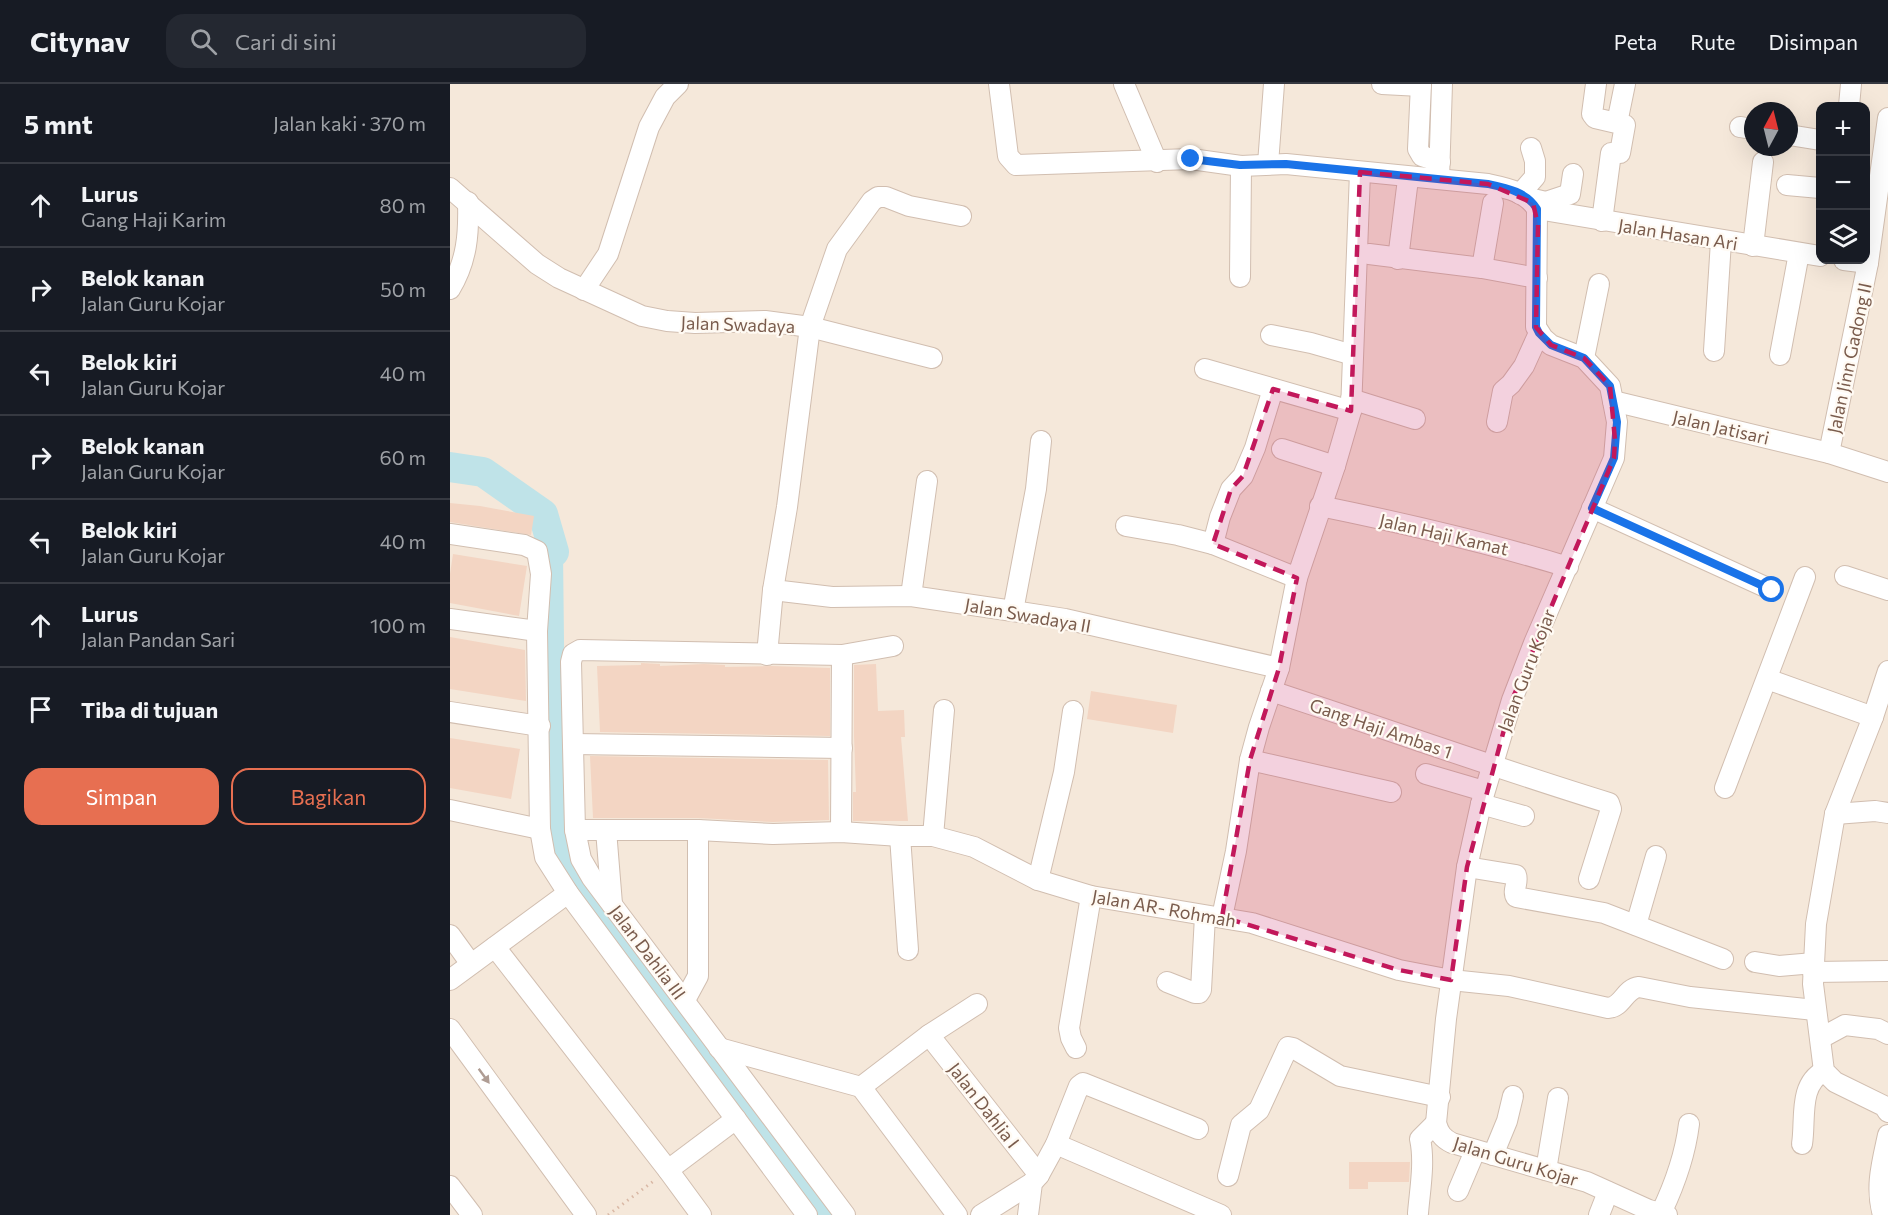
<!DOCTYPE html>
<html lang="id">
<head>
<meta charset="utf-8">
<style>
	:root { --surface:#171b24; --page:#242831; --text:#f1f3f6; --muted:#9ea1a6; --line:#363941; --accent:#e76f51 }
	body { margin:0; font-family:Commissioner,sans-serif; background:var(--page); color:var(--text) }
	.controls { position:absolute; right:18px; top:18px; display:grid; overflow:hidden; border-radius:12px; box-shadow:0 6px 24px #0002 }
	.controls button { width:54px; height:54px; display:grid; place-items:center; padding:0; border:0; border-bottom:2px solid var(--line); background:var(--surface); color:var(--text); font:30px sans-serif }
	.compass { position:absolute; left:1294px; top:18px; width:54px; height:54px; border-radius:50%; background:var(--surface); box-shadow:0 6px 24px #0002; rotate:7deg }
	.stop { position:absolute; width:18px; height:18px; margin:-14px; border:4px solid #1a73e8; border-radius:50%; background:#fff }
	.stop.end { background:#1a73e8; border-color:#fff; box-shadow:0 2px 6px #0008 }
	.list { margin:0; padding:0; list-style:none }
	h2 { display:flex; justify-content:space-between; align-items:center; height:78px; margin:0; padding:0 24px; font-size:26px }
	h2 small { font-size:20px; font-weight:400; color:var(--muted) }
	.list li { display:grid; grid-template-columns:39px 1fr auto; gap:18px; align-items:center; box-sizing:border-box; height:84px; padding:0 24px; border-top:2px solid var(--line) }
	.list b { display:block; font-size:22px; white-space:nowrap }
	.list p { margin:0; font-size:20px; white-space:nowrap; color:var(--muted) }
	.list em { font-size:20px; font-style:normal; color:var(--muted) }
	.actions { display:flex; gap:12px; padding:18px 24px }
	.actions a { flex:1; padding:14px 0; border:2px solid var(--accent); border-radius:18px; text-align:center; font-size:21px; color:var(--accent) }
	.actions .main { background:var(--accent); color:#fff }
	.icon { flex:none; width:33px; height:33px; fill:none; stroke:currentColor; stroke-width:2; stroke-linecap:round; stroke-linejoin:round }
	.map { position:relative; flex:none; width:1438px; height:1131px; overflow:hidden }
	header { display:flex; align-items:center; gap:36px; box-sizing:border-box; height:84px; padding:0 30px; background:var(--surface); border-bottom:2px solid var(--line) }
	header strong { font-size:28px }
	nav { display:flex; gap:33px; margin-inline-start:auto; font-size:21px }
	.search { width:420px; height:54px; background:var(--page); display:flex; align-items:center; gap:15px; box-sizing:border-box; padding:0 21px; border-radius:18px; color:var(--muted); font-size:22px }
	main { display:flex }
	aside { flex:1; background:var(--surface) }
	.map>svg:first-child { display:block }
	.residential { fill:#f5e8da; fill-rule:evenodd }
	.lines { fill:none; stroke-linecap:round; stroke-linejoin:round }
	.canal { stroke:#bfe3e8; stroke-width:18 }
	.river { stroke:#bfe3e8; stroke-width:30 }
	.building { fill:#f3d5c3 }
	.minor-casing { stroke:#d1beb0; stroke-width:22 }
	.path { stroke:#d9b8a5; stroke-width:3; stroke-dasharray:1.5 4.5; stroke-linecap:butt }
	.minor { stroke:#fff; stroke-width:20 }
	.oneway { fill:#af9d94 }
	.route { stroke:#1a73e8; stroke-width:8 }
	.marked { fill:#c2185b; fill-opacity:0.2; stroke:#c2185b; stroke-width:4.5; stroke-dasharray:12 8; stroke-linejoin:round }
	.labels { text-anchor:middle; dominant-baseline:central; stroke-width:4.5; stroke-linejoin:round; paint-order:stroke }
	.street-label { font-size:18px; fill:#7a5c4d; stroke:#fffaf3 }
</style>
</head>
<body>
<header>
<strong>Citynav</strong>
<div class="search"><svg class="icon" aria-label="search" viewBox="0 0 24 24"><circle cx="10" cy="10" r="6"/><path d="M15 15l6 6"/></svg>Cari di sini</div>
<nav><a>Peta</a><a>Rute</a><a>Disimpan</a></nav>
</header>
<main>
<aside>
<h2>5 mnt<small>Jalan kaki · 370 m</small></h2>
<ul class="list">
<li><svg class="icon" aria-label="ahead" viewBox="0 0 24 24"><path d="M12 20V5M6 11l6-6 6 6"/></svg><div><b>Lurus</b><p>Gang Haji Karim</p></div><em>80 m</em></li>
<li><svg class="icon" aria-label="right" viewBox="0 0 24 24"><path d="M7 20v-9h11M14 6l5 5-5 5"/></svg><div><b>Belok kanan</b><p>Jalan Guru Kojar</p></div><em>50 m</em></li>
<li><svg class="icon" aria-label="left" viewBox="0 0 24 24"><path d="M17 20v-9H6M10 6l-5 5 5 5"/></svg><div><b>Belok kiri</b><p>Jalan Guru Kojar</p></div><em>40 m</em></li>
<li><svg class="icon" aria-label="right" viewBox="0 0 24 24"><path d="M7 20v-9h11M14 6l5 5-5 5"/></svg><div><b>Belok kanan</b><p>Jalan Guru Kojar</p></div><em>60 m</em></li>
<li><svg class="icon" aria-label="left" viewBox="0 0 24 24"><path d="M17 20v-9H6M10 6l-5 5 5 5"/></svg><div><b>Belok kiri</b><p>Jalan Guru Kojar</p></div><em>40 m</em></li>
<li><svg class="icon" aria-label="ahead" viewBox="0 0 24 24"><path d="M12 20V5M6 11l6-6 6 6"/></svg><div><b>Lurus</b><p>Jalan Pandan Sari</p></div><em>100 m</em></li>
<li><svg class="icon" aria-label="arrive" viewBox="0 0 24 24"><path d="M6 21V4h12l-3 4 3 4H6"/></svg><div><b>Tiba di tujuan</b></div></li>
</ul>
<div class="actions"><a class="main">Simpan</a><a>Bagikan</a></div>
</aside>
<div class="map">
<svg width="1438" height="1131" viewBox="0 0 1438 1131">
	<rect width="100%" height="100%" fill="#fdf6ec"/>
	<path class="residential" d="M0,0H1438V1131H0ZM1370,22H1416V176H1370ZM1303,27H1339V63H1303Z"/>
	<g class="lines">
		<polyline class="canal" points="104,468 107,734 111,767 122,790 377,1131"/>
		<polyline class="river" points="0,383 33,388 93,430 104,468"/>
	</g>
	<g class="building">
		<polygon points="0,419 30,422 84,432 81,451 0,438"/>
		<polygon points="3,470 77,482 69,532 0,519 0,490"/>
		<polygon points="0,553 75,566 76,617 0,605"/>
		<polygon points="191,579 210,580 210,582 254,580 275,581 275,583 322,582 380,584 380,652 150,648 147,582 191,581"/>
		<polygon points="426,580 428,627 454,626 455,653 451,653 458,737 403,737 403,708 406,708 404,652 404,581"/>
		<polygon points="641,607 727,621 723,649 637,635"/>
		<polygon points="0,654 70,665 61,715 0,704"/>
		<polygon points="140,672 378,676 379,736 323,738 248,734 143,734"/>
		<polygon points="899,1078 960,1078 959,1098 918,1098 918,1105 899,1105"/>
	</g>
	<g class="lines">
		<g class="minor-casing">
			<g id="minor">
				<path d="M549,0L558,72L566,81L741,75L791,82L836,80L1038,100C1057,104 1077,108 1087,125L1086,243L1093,254L1101,261L1134,274L1160,302L1167,338L1164,374L1084,559L1062,616L1031,720L1017,783L996,935L986,1039C989,1049 992,1054 1002,1059L1137,1098L1199,1126L1217,1131"/>
				<polyline points="674,0 707,78"/>
				<polyline points="932,0 971,2"/>
				<polyline points="971,0 968,65 972,72 990,78"/>
				<polyline points="1146,0 1142,30 1145,34 1175,41 1170,69 1161,69 1152,137"/>
				<polyline points="1399,22 1401,0"/>
				<polyline points="1167,39 1175,0"/>
				<polyline points="1290,43 1303,45"/>
				<polyline points="1339,51 1370,56"/>
				<polyline points="818,80 824,0"/>
				<polyline points="989,95 992,0"/>
				<polyline points="1337,101 1370,104"/>
				<polyline points="0,104 87,180 109,194 192,232 217,237 245,239 315,237 360,243 482,274"/>
				<polyline points="1070,110 1085,93 1085,77 1081,64"/>
				<polyline points="1083,115 1096,118 1120,110 1123,90"/>
				<polyline points="1087,125 1370,172"/>
				<polyline points="1303,162 1313,78"/>
				<polyline points="919,170 1032,184 1087,194"/>
				<polyline points="948,175 957,103"/>
				<polyline points="1394,176 1418,179"/>
				<polyline points="1032,184 1043,119"/>
				<polyline points="790,193 791,82"/>
				<path d="M0,205C17,177 19,150 18,118"/>
				<polyline points="134,206 158,170 199,43 215,13 228,0"/>
				<polyline points="821,251 861,259 903,271"/>
				<polyline points="1264,267 1271,157"/>
				<polyline points="1330,271 1349,169"/>
				<polyline points="1134,274 1149,200"/>
				<polyline points="755,285 901,327"/>
				<polyline points="823,305 805,364 793,392 781,405 770,433 763,460 847,494"/>
				<polyline points="901,315 965,335"/>
				<polyline points="1163,317 1379,369 1438,388"/>
				<polyline points="1047,338 1053,307 1061,300 1074,282 1089,249"/>
				<polyline points="832,365 885,382"/>
				<polyline points="1379,369 1418,179 1438,34"/>
				<path d="M870,422C953,439 1036,458 1118,483"/>
				<polyline points="1142,424 1322,506"/>
				<polyline points="676,442 728,451 763,460"/>
				<polyline points="0,450 74,461 87,467 91,490 87,547 90,745 95,773 118,809 357,1131"/>
				<polyline points="1395,492 1438,506"/>
				<polyline points="323,506 382,513 461,512 563,527 615,535 829,584"/>
				<polyline points="461,512 477,397"/>
				<polyline points="563,527 586,405 591,357"/>
				<polyline points="0,535 87,547"/>
				<polyline points="317,571 323,506 337,423 360,243 387,165 422,117 428,113 436,113 459,122 511,132"/>
				<polyline points="1438,587 1423,633 1385,730 1366,840 1363,900 1374,987 1385,998 1434,1022 1438,1028"/>
				<polyline points="1317,595 1423,633"/>
				<path d="M821,607C934,644 1045,684 1159,719L1161,725L1139,795"/>
				<polyline points="0,628 90,642"/>
				<polyline points="123,660 392,664"/>
				<polyline points="800,676 941,708"/>
				<polyline points="976,690 1034,707"/>
				<polyline points="1275,704 1355,493"/>
				<polyline points="1031,720 1074,732"/>
				<polyline points="0,726 90,745"/>
				<polyline points="1385,730 1425,727 1438,729"/>
				<path d="M125,746H248L323,750L391,748L450,752H483L524,763L588,796L641,812L802,839L949,886L1001,896L1059,902L1158,924C1173,923 1174,905 1189,903L1240,913L1365,926"/>
				<polyline points="156,746 162,820"/>
				<polyline points="391,748 392,571"/>
				<polyline points="450,752 458,866"/>
				<polyline points="483,752 494,626"/>
				<path d="M1017,783L1066,791C1069,798 1062,807 1066,813L1154,829L1273,875"/>
				<polyline points="588,796 614,688 623,627"/>
				<polyline points="772,833 786,767 800,676 809,643 829,584 847,494 885,382 901,327 910,88"/>
				<polyline points="1186,841 1206,772"/>
				<polyline points="0,851 21,880"/>
				<polyline points="45,863 218,1086 251,1131"/>
				<polyline points="1305,878 1329,882 1364,879"/>
				<polyline points="1363,888 1438,887"/>
				<polyline points="0,896 118,809"/>
				<polyline points="717,898 745,909 749,909 751,906 755,832"/>
				<polyline points="235,916 248,892 248,746"/>
				<polyline points="0,945 136,1131"/>
				<polyline points="479,951 589,1091"/>
				<polyline points="1371,954 1395,941 1428,945 1438,950"/>
				<polyline points="269,964 411,1003"/>
				<polyline points="626,964 621,954 619,944 641,812"/>
				<polyline points="411,1003 507,1131"/>
				<polyline points="411,1003 479,951 527,920"/>
				<polyline points="606,1060 771,1131"/>
				<path d="M1352,1060C1356,1035 1348,1001 1374,987"/>
				<polyline points="1043,1071 1057,1037 1063,1012"/>
				<polyline points="218,1086 286,1035"/>
				<polyline points="1096,1086 1108,1014"/>
				<polyline points="778,1092 791,1041 809,1026 838,963 843,964 890,992 990,1013"/>
				<polyline points="0,1102 22,1131"/>
				<polyline points="1008,1107 1025,1067"/>
				<path d="M968,1129C970,1105 975,1078 970,1055L986,1039"/>
				<path d="M1211,1129C1225,1100 1235,1072 1239,1040"/>
				<polyline points="395,1131 142,794 131,775 125,746 121,578 123,570 130,566 392,571 443,562"/>
				<polyline points="531,1131 582,1099"/>
				<polyline points="578,1131 582,1099 589,1091 606,1060 629,1002 633,999 748,1045"/>
				<polyline points="1149,1131 1158,1108"/>
				<path d="M1433,1131C1425,1103 1432,1079 1438,1051"/>
			</g>
		</g>
		<polyline class="path" points="158,1131 205,1096"/>
		<use href="#minor" class="minor"/>
	</g>
	<defs><path id="oneway-solid" d="M-6-.8H1V-3.2L6.5 0L1 3.2V.8H-6Z" transform="scale(1.5)"/></defs>
	<use class="oneway" href="#oneway-solid" transform="translate(34 992) rotate(54)"/>
	<g class="lines">
		<path class="route" d="M741,75L790,81L836,80L1038,100C1057,104 1077,108 1087,125L1086,243L1089,249L1101,261L1134,274L1160,302L1167,338L1164,374L1142,424L1322,506"/>
	</g>
	<path class="marked" d="M910,88L1038,100L1083,119L1088,141L1086,243L1101,261L1134,274L1160,302L1165,356L1164,374L1062,616L1017,783L1001,896L949,886L772,833L800,676L829,584L847,494L763,460L781,405L793,392L823,305L901,327Z"/>
	<g class="labels">
		<g class="street-label">
			<text transform="translate(1228 150) rotate(9)">Jalan Hasan Ari</text>
			<text transform="translate(288 240) rotate(2)">Jalan Swadaya</text>
			<text transform="translate(1399 274) rotate(-78)">Jalan Jinn Gadong II</text>
			<text transform="translate(1271 343) rotate(13)">Jalan Jatisari</text>
			<text transform="translate(994 450) rotate(13)">Jalan Haji Kamat</text>
			<text transform="translate(578 531) rotate(10)">Jalan Swadaya II</text>
			<text transform="translate(1076 586) rotate(-69)">Jalan Guru Kojar</text>
			<text transform="translate(931 644) rotate(19)">Gang Haji Ambas 1</text>
			<text transform="translate(714 824) rotate(10)">Jalan AR- Rohmah</text>
			<text transform="translate(198 868) rotate(53)">Jalan Dahlia III</text>
			<text transform="translate(534 1021) rotate(52)">Jalan Dahlia I</text>
			<text transform="translate(1066 1077) rotate(17)">Jalan Guru Kojar</text>
		</g>
	</g>
</svg>
<div class="controls">
<button>+</button>
<button>−</button>
<button><svg class="icon" aria-label="layers" viewBox="0 0 24 24"><path d="M12 4l9 5-9 5-9-5zM3 14l9 5 9-5"/></svg></button>
</div>
<svg class="compass" viewBox="-18 -18 36 36"><path d="M0-13l5 13h-10z" fill="#e53935"/><path d="M0 13l5-13h-10z" fill="#9ea1a6"/></svg>
<div class="stop" style="left:1322px;top:506px"></div>
<div class="stop end" style="left:741px;top:75px"></div>
</div>
</main>
</body>
</html>
